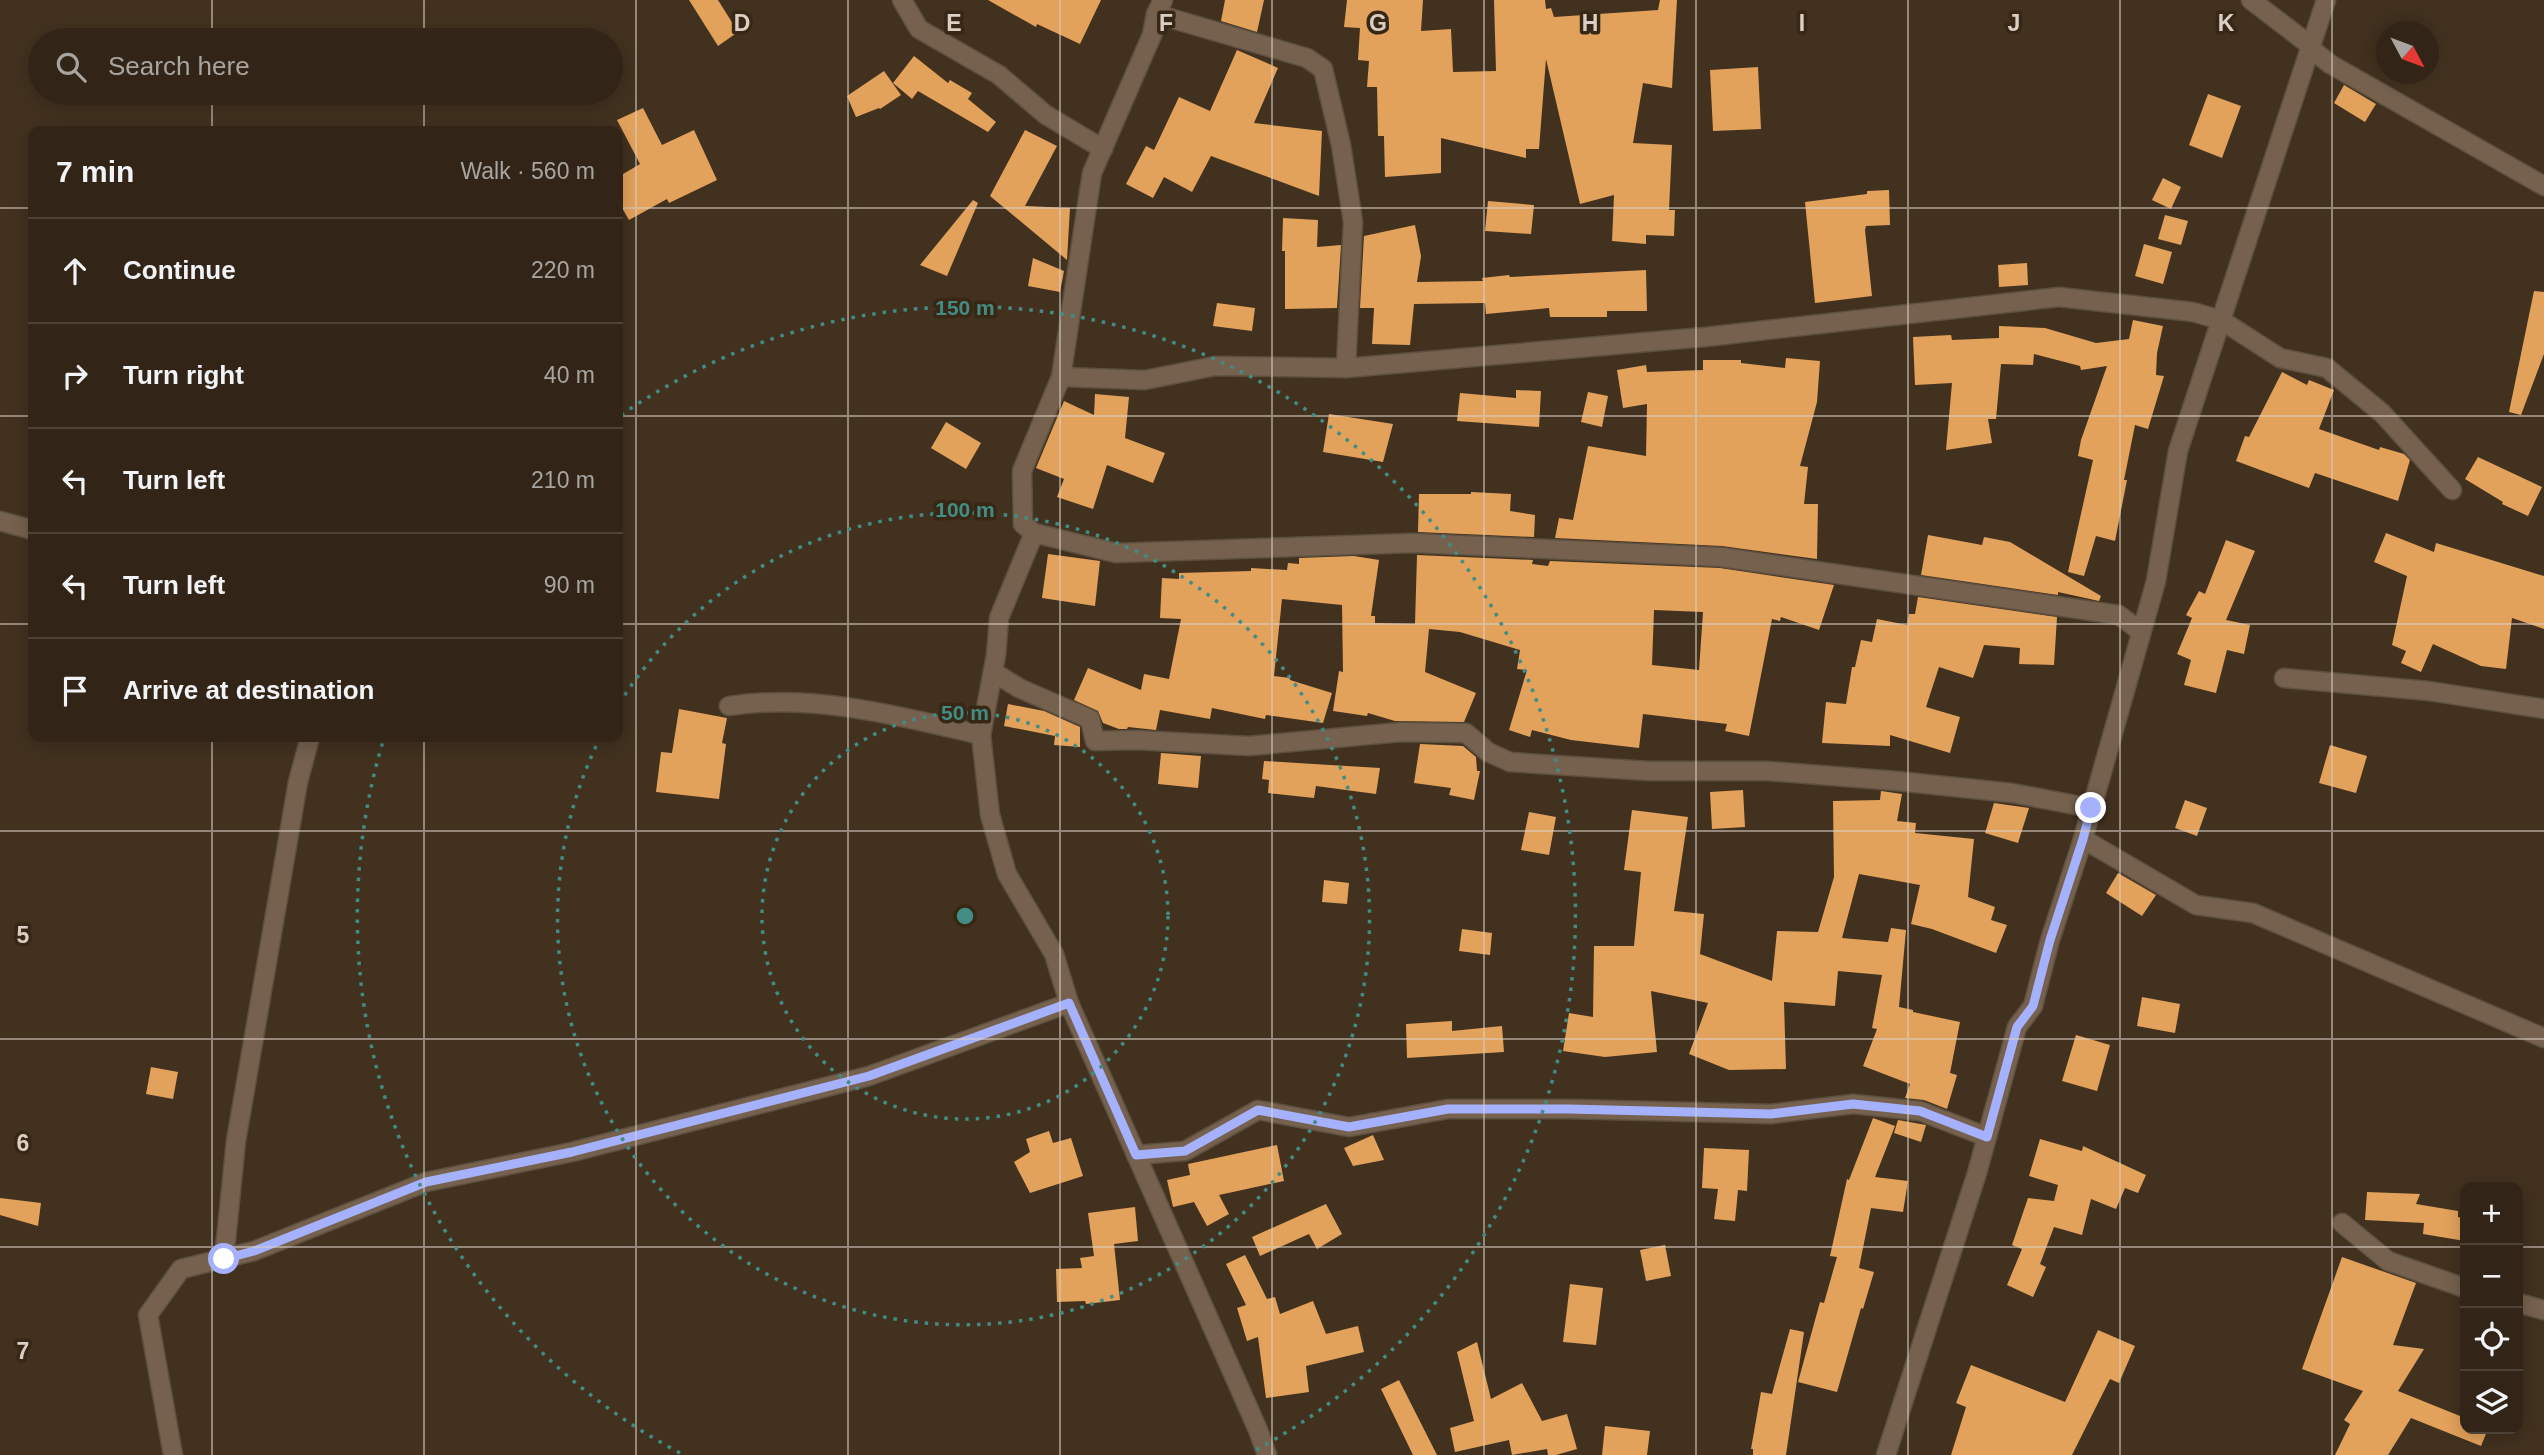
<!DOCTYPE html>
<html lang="en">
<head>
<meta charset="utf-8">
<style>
	:root { --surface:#322517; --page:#3d3124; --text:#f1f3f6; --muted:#a8a5a1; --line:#4d4236 }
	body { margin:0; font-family:Helvetica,sans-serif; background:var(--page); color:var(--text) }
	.controls { position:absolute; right:21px; bottom:21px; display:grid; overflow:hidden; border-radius:14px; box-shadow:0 4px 18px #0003 }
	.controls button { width:63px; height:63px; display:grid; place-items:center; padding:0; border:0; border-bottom:2px solid var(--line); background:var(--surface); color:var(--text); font:35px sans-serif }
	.compass { position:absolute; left:2376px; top:21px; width:63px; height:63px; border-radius:50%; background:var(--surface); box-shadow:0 4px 18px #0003; rotate:131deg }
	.stop { position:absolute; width:21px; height:21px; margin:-16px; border:5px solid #a5b1fc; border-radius:50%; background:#fff }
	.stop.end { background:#a5b1fc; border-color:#fff; box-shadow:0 2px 7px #0008 }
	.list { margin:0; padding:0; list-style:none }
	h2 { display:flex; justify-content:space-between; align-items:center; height:91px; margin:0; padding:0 28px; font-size:30px }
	h2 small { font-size:23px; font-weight:400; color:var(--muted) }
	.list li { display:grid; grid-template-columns:46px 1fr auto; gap:21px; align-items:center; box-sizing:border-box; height:105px; padding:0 28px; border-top:2px solid var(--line) }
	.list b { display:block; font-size:26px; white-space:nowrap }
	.list em { font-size:23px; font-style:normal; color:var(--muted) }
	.icon { flex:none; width:38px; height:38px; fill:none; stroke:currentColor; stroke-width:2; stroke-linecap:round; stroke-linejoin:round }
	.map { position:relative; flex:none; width:2544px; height:1455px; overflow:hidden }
	.search { position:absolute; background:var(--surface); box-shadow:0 4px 18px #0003; left:28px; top:28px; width:595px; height:77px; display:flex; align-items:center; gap:18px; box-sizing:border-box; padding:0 24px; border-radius:38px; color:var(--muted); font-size:26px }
	.panel { position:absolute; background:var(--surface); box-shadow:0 4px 18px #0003; left:28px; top:126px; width:595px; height:616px; border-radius:14px }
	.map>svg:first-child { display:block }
	.building { fill:#e3a25c; fill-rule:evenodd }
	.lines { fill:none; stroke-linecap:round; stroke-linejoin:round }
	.street-casing { stroke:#5e5040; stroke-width:21 }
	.street { stroke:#75614e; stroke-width:18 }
	.route { stroke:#a5b1fc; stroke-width:9 }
	.grid { fill:none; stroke:#dacfc4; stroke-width:2; stroke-opacity:0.55 }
	.ring { fill:none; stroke:#428c84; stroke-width:3.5; stroke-dasharray:3.5 7 }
	.grid-label { font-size:23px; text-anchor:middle; font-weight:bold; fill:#dacfc4; stroke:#382715; stroke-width:7; stroke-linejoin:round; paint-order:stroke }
	.centre { fill:#428c84; stroke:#382715; stroke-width:3.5 }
	.ring-label { font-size:21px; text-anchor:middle; font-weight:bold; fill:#428c84; stroke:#382715; stroke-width:7; stroke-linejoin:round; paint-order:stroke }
</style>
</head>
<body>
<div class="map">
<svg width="2544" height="1455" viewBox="0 0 2544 1455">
	<rect width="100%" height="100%" fill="#42311f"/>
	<g class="building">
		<polygon points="689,0 718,0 738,32 718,46"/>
		<polygon points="988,0 1101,0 1080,44 1037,24 1036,27"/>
		<polygon points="1225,0 1264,0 1257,32 1221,21"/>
		<polygon points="1347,0 1423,0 1421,31 1451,29 1453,72 1496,71 1494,0 1545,0 1546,9 1551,8 1554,17 1658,10 1660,0 1677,0 1672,88 1643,83 1633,143 1672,145 1669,210 1675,210 1674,236 1646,235 1646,244 1612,241 1614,195 1580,204 1546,59 1539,149 1526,149 1526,158 1441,138 1441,173 1385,177 1384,136 1378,136 1377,87 1367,87 1369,61 1358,60 1360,28 1344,27"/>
		<polygon points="1237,50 1278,68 1254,123 1322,131 1319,196 1211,156 1192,192 1164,177 1153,198 1126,184 1146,146 1154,150 1179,97 1210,111"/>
		<polygon points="914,56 948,83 950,80 972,93 968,99 996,122 988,132 918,91 912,99 893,83"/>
		<polygon points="1758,67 1761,129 1713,131 1710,70"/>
		<polygon points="884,71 901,95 880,109 879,108 856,117 847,96"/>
		<polygon points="2344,85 2376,104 2365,122 2334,103"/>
		<polygon points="2208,94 2241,106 2222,158 2189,145"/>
		<polygon points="643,108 662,145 694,130 717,180 669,203 667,199 629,220 618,201 618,177 640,164 617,120"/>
		<polygon points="1025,130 1057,146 1025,206 1070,208 1067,260 990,196"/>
		<polygon points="2163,178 2181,187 2171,209 2152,200"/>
		<polygon points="1889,190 1890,225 1866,226 1865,230 1872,296 1815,303 1805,202 1867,194 1867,191"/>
		<polygon points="973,200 978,203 947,276 920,265"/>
		<polygon points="1488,201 1534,205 1531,234 1485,231"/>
		<polygon points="2165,215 2188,221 2181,245 2158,239"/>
		<polygon points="1283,218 1318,220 1317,247 1341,245 1337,308 1285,309 1285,251 1282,251"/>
		<polygon points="1415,225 1421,256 1417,282 1483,281 1482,278 1509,275 1510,277 1646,270 1647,311 1607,311 1607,317 1550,317 1549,308 1486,314 1485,303 1414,304 1410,345 1372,344 1374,308 1360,308 1364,236"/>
		<polygon points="2144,244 2172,252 2163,284 2135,276"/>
		<polygon points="1033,258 1064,271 1060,292 1028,286"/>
		<polygon points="2027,263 2028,285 1999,287 1998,265"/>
		<polygon points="2534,291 2544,292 2544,354 2521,415 2509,412"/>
		<polygon points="1217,303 1255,308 1252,331 1213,326"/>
		<polygon points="2133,320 2163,326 2157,353 2156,375 2164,376 2148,429 2135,425 2124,480 2127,480 2115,541 2096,536 2084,576 2068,572 2093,460 2078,456 2081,440 2107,366 2081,370 2080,366 2034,354 2033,365 2001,364 1996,419 1988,419 1992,443 1946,450 1952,383 1915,385 1913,337 1951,335 1952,340 1999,338 1999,326 2045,328 2096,343 2129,339"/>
		<polygon points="1786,358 1820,361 1817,402 1800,466 1808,467 1804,504 1818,504 1817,559 1722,546 1555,538 1559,518 1573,520 1588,446 1646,456 1647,404 1623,408 1617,370 1646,365 1647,372 1703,370 1703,360 1741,360 1741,363 1785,368"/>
		<polygon points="2282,372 2307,385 2309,380 2334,390 2319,429 2379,450 2380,447 2404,454 2410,460 2398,501 2315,473 2309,488 2236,461 2245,436 2249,437"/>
		<polygon points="1516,390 1541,391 1539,427 1457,421 1460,393 1516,398"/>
		<polygon points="1588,392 1608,396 1602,427 1581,422"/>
		<polygon points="1095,394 1129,397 1125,438 1165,453 1153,483 1107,465 1093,509 1057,497 1064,479 1036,468 1064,401 1094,415"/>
		<polygon points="1329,414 1393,424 1383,462 1323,452"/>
		<polygon points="946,422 981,443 966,469 931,448"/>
		<polygon points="2478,457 2542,487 2528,516 2502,504 2503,502 2465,479"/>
		<polygon points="1471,492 1511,494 1510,511 1535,515 1534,537 1418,532 1419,494 1471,494"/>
		<polygon points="2386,533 2434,552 2436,543 2544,576 2544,629 2512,618 2506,669 2481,666 2433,644 2421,672 2401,663 2406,651 2392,645 2407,576 2374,562"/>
		<polygon points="1928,535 1982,545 1984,537 2010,542 2101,596 2099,601 2058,592 2058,595 1921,575"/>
		<polygon points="2226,540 2255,551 2226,620 2250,625 2244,654 2227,650 2216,693 2184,685 2191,660 2177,654 2192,618 2186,615 2199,591 2205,594"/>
		<polygon points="1048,554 1100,561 1095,606 1042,598"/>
		<path d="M1417,555L1533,560L1532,564L1548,566L1550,561L1720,568L1834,585L1819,630L1781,617L1780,621L1772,619L1749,736L1725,731L1727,724L1643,714L1639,748L1571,740L1532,730L1530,737L1509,730L1527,670L1517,669L1520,650L1460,632L1429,629L1425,672L1476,693L1464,722L1395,721L1368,713L1367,716L1333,711L1339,671L1343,672L1342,605L1282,599L1274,676L1290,678V680L1332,693L1323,723L1266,715L1265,719L1212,708L1210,719L1160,710L1156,730L1128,727L1127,729H1119L1103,723L1098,711L1074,700L1088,668L1141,690L1144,674L1169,679L1181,619L1160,618L1162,578L1179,579V573L1251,571V568L1287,570L1288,563L1299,564V558L1354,556L1379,560L1371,616H1375V623L1415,624ZM1654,610L1703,612L1699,670L1652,665Z"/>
		<polygon points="1918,597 2057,617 2054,665 2019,664 2020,648 1984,645 1973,678 1939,667 1926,707 1960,717 1950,753 1890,735 1890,746 1822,743 1826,702 1846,704 1852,667 1855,667 1861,640 1872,642 1877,619 1907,625 1909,614 1915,614"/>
		<polygon points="1008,704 1044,711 1080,727 1080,747 1054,745 1055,736 1004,726"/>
		<polygon points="679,709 727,718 722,743 726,744 719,799 656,792 661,752 672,753"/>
		<polygon points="1420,744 1463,746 1476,757 1477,771 1480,771 1474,800 1449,795 1451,788 1414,783"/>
		<polygon points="2330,745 2367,756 2356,793 2319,783"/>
		<polygon points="1161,753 1201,756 1198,788 1158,784"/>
		<polygon points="1264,761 1380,768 1376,794 1316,786 1314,798 1268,793 1269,780 1262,779"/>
		<polygon points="1743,790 1745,827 1712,829 1710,792"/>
		<polygon points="1881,791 1902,794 1897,821 1916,823 1915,833 1974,839 1968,897 1995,907 1991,920 2007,925 1996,953 1932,929 1911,924 1920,885 1859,874 1842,938 1888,942 1891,928 1906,930 1899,1007 1913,1010 1913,1012 1960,1022 1950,1073 1957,1075 1947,1109 1924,1100 1905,1098 1910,1084 1863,1066 1877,1029 1872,1028 1882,975 1838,971 1835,1006 1784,1002 1786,1069 1729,1070 1689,1054 1708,1003 1651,991 1657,1052 1605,1057 1563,1051 1569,1013 1593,1017 1594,946 1634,946 1641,872 1624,870 1632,810 1688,817 1674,911 1704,914 1700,954 1772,981 1777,931 1818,932 1834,877 1833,801 1880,800"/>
		<polygon points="2185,800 2207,808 2197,836 2175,828"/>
		<polygon points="1994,803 2029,808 2018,843 1985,833"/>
		<polygon points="1529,812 1556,817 1549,855 1521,850"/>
		<polygon points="2118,873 2156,895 2142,916 2106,893"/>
		<polygon points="1324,880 1349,883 1347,904 1322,902"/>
		<polygon points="1462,929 1492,933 1490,955 1459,951"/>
		<polygon points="2142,997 2180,1004 2175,1033 2137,1026"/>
		<polygon points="1452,1021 1452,1031 1502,1026 1504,1052 1407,1058 1406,1024"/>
		<polygon points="2076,1035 2110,1045 2097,1091 2062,1081"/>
		<polygon points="151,1067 178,1072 173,1099 146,1094"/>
		<polygon points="1873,1118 1895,1126 1875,1177 1908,1181 1903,1212 1871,1208 1859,1268 1874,1272 1863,1309 1861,1308 1837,1392 1798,1382 1820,1302 1824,1303 1837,1257 1830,1256 1847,1179 1849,1180"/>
		<polygon points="1898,1120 1926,1125 1921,1142 1894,1133"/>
		<polygon points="1049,1131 1053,1143 1071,1138 1083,1176 1030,1193 1014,1162 1030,1152 1026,1139"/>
		<polygon points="1373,1135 1384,1160 1353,1166 1344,1148"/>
		<polygon points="2040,1139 2082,1151 2083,1146 2146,1175 2138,1193 2125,1188 2116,1209 2091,1199 2082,1235 2054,1227 2040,1264 2046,1267 2033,1297 2007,1285 2022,1249 2012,1245 2028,1198 2054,1201 2058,1185 2029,1176"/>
		<polygon points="1277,1145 1284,1181 1219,1195 1229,1214 1207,1226 1194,1202 1173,1207 1167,1180 1190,1175 1188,1164"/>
		<polygon points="1704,1148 1749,1150 1747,1191 1738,1190 1735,1221 1714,1219 1718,1189 1702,1188"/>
		<polygon points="2367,1192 2420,1194 2416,1204 2458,1211 2458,1217 2465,1219 2465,1241 2423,1234 2424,1223 2365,1220"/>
		<polygon points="0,1198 41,1203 38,1226 0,1215"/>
		<polygon points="1326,1204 1342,1234 1317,1249 1309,1234 1260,1256 1252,1237"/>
		<polygon points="1135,1207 1138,1241 1114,1244 1120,1300 1086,1304 1085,1301 1057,1302 1056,1269 1082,1268 1080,1258 1094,1256 1088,1213"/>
		<polygon points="1665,1245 1671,1276 1646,1281 1640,1250"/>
		<polygon points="1245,1255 1267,1299 1275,1297 1280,1314 1313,1301 1326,1334 1358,1326 1364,1352 1306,1366 1309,1392 1266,1398 1258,1337 1247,1341 1237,1308 1246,1305 1226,1264"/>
		<polygon points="2342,1257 2416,1283 2393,1345 2424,1349 2398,1391 2465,1418 2465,1429 2488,1429 2481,1446 2411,1418 2388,1455 2335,1455 2350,1424 2344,1420 2363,1391 2302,1369"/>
		<polygon points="1570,1284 1603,1288 1596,1345 1563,1342"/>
		<polygon points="1790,1329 1804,1332 1786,1455 1753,1455 1753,1449 1751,1449 1761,1392 1772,1394"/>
		<polygon points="2098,1330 2135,1346 2119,1383 2110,1379 2072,1455 1951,1455 1966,1407 1956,1403 1971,1365 2065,1402"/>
		<polygon points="1477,1342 1491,1399 1522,1383 1542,1421 1567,1414 1577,1449 1556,1455 1548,1455 1547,1449 1512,1455 1509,1440 1455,1452 1450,1428 1474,1421 1457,1352"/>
		<polygon points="1399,1380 1437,1455 1413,1455 1381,1389"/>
		<polygon points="1605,1426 1650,1431 1647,1455 1602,1455"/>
	</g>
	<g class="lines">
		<g class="street-casing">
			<g id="street">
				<polyline points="902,0 919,29 999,75 1046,115 1103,149"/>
				<polyline points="1163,0 1156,14 1152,35 1092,173 1061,377 1022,471 1023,524 1034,533 1116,553 1414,543 1721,557 2119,615 2140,631"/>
				<polyline points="2251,0 2311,46"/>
				<polyline points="2326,0 2178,451 2156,581 2083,839 2196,905 2253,913 2544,1038"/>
				<polyline points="1156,14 1307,58 1323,69 1341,145 1353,222 1346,368"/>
				<polyline points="2310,48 2330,64 2544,186"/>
				<polyline points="1061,377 1145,380 1215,366 1346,368 1705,337 2059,297 2193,312 2221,320 2280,358 2327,368 2382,413 2452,490"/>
				<polyline points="0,521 33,530"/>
				<polyline points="1034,533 999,618 996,655 981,735 990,815 1007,874 1054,954 1069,1003 1258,1430 1267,1455"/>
				<polyline points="993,672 1019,688 1090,719 1095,741 1136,740 1249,746 1401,732 1466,733 1488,752 1510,762 1649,771 1768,771 1897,781 2012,793 2091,808"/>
				<polyline points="2284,678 2429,691 2544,709"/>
				<path d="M729,706C812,693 901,716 981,735"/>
				<polyline points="1136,1155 1185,1151 1258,1110 1349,1127 1448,1109 1569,1109 1771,1114 1853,1104 1920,1111 1987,1137"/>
				<polyline points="2342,1223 2388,1261 2465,1288"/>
				<polyline points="224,1259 236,1141 298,782 310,737"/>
				<polyline points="2518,1303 2544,1310"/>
				<polyline points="173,1455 148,1315 181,1269 254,1251 426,1182 572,1152 869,1076 1069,1003"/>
				<polyline points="1886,1455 1977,1173 2017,1027 2033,1006 2050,940 2083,839"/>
			</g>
		</g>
		<use href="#street" class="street"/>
	</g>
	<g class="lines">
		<polyline class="route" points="224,1259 254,1251 426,1182 572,1152 869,1076 1069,1003 1136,1155 1185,1151 1258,1110 1349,1127 1448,1109 1569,1109 1771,1114 1853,1104 1920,1111 1987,1137 2017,1027 2033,1006 2050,940 2083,839 2091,808"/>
	</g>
	<path class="grid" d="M212,0V40M424,0V40M636,0V1455M848,0V1455M1060,0V1455M1272,0V1455M1484,0V1455M1696,0V1455M1908,0V1455M2120,0V1455M2332,0V1455M212,93V131M424,93V131M0,208H33M618,208H2544M0,416H33M618,416H2544M0,624H33M618,624H2544M212,737V1455M424,737V1455M0,831H2544M0,1039H2544M0,1247H2465M2518,1247H2544"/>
	<g class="ring">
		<circle cx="965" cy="916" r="203"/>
		<path d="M619 704A406 406 0 1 1 600 738"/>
		<path d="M680 1453A608 608 0 0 1 384 738M621 415A608 608 0 1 1 1250 1453"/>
	</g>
	<g class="grid-label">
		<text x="742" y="31">D</text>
		<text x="954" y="31">E</text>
		<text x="1166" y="31">F</text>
		<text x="1378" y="31">G</text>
		<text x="1590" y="31">H</text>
		<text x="1802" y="31">I</text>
		<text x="2014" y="31">J</text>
		<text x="2226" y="31">K</text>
		<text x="23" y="943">5</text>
		<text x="23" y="1151">6</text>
		<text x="23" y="1359">7</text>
	</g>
	<circle cx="965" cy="916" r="10" class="centre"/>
	<g class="ring-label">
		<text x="965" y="315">150 m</text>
		<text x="965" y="517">100 m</text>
		<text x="965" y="720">50 m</text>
	</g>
</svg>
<div class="controls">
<button>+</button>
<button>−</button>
<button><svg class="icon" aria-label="locate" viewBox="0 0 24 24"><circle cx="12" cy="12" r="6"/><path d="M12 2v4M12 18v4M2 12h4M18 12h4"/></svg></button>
<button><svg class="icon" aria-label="layers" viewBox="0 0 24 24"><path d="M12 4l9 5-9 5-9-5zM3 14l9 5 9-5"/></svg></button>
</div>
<svg class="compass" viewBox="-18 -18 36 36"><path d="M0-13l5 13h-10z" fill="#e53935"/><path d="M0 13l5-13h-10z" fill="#a8a5a1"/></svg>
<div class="stop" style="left:224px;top:1259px"></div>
<div class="stop end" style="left:2091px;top:808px"></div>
<div class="search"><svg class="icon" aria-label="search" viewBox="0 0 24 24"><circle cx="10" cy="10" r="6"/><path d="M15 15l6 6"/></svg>Search here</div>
<section class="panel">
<h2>7 min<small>Walk · 560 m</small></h2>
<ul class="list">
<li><svg class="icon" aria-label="ahead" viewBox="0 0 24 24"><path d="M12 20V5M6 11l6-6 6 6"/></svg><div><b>Continue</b></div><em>220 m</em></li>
<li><svg class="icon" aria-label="right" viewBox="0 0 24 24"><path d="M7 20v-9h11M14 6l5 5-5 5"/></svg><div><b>Turn right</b></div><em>40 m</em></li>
<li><svg class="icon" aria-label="left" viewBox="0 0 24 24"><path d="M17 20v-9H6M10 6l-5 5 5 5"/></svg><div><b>Turn left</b></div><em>210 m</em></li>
<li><svg class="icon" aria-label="left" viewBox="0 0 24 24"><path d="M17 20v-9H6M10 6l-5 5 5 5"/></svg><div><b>Turn left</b></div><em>90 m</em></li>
<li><svg class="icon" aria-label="arrive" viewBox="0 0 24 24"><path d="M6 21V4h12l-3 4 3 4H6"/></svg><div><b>Arrive at destination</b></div></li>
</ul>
</section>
</div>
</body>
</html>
